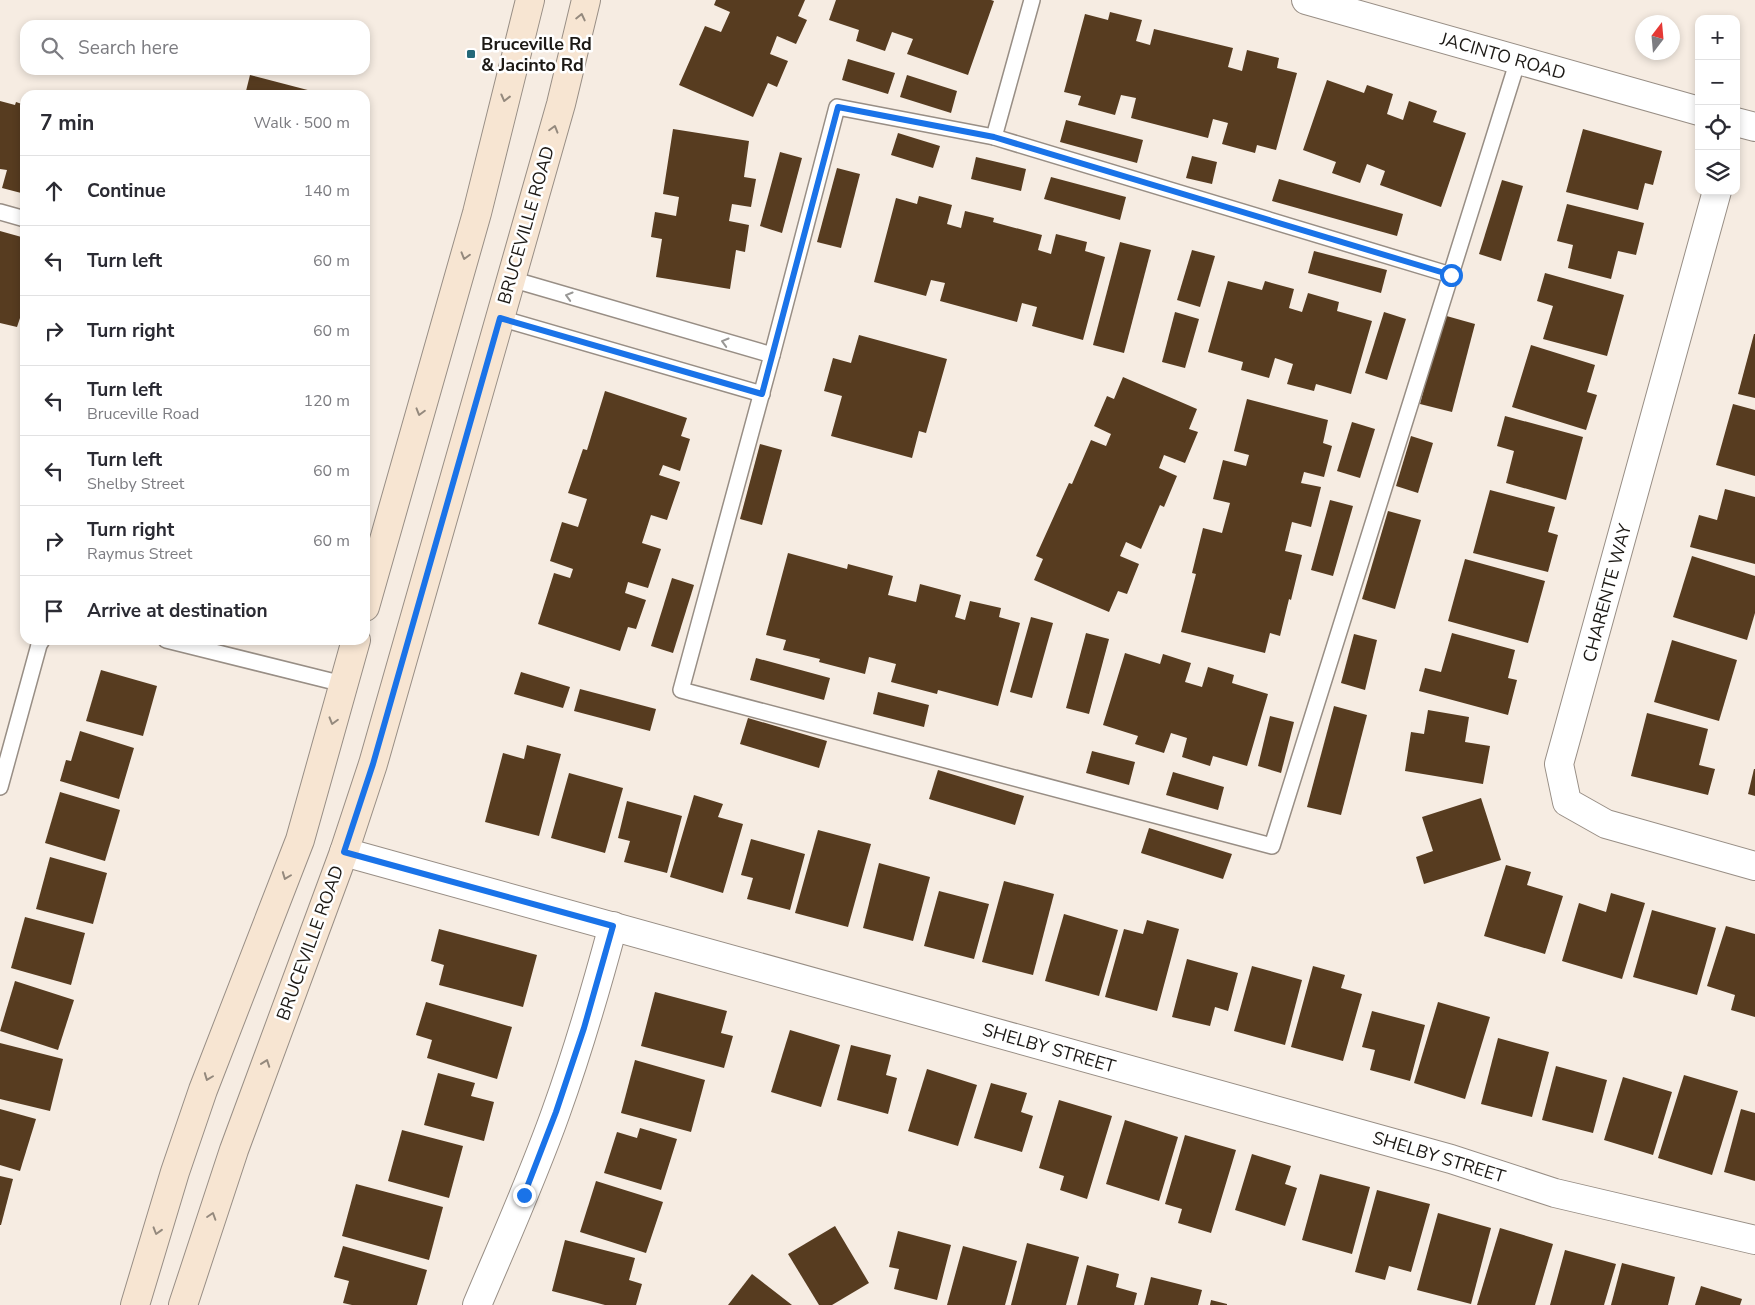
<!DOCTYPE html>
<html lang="en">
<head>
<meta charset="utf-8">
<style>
	:root { --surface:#fff; --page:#f2f2f3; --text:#2b2b33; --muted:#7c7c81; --line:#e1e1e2 }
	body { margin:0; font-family:"Nunito Sans",sans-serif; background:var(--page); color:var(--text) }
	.controls { position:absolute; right:15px; top:15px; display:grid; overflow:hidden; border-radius:10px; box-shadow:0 2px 8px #0003 }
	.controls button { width:45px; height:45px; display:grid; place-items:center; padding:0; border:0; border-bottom:1px solid var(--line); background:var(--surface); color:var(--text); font:25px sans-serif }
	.compass { position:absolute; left:1635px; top:15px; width:45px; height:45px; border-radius:50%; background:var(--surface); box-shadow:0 2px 8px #0003; rotate:16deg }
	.stop { position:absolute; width:15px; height:15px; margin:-11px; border:4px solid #1a73e8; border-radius:50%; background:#fff }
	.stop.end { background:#1a73e8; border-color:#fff; box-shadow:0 1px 5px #0008 }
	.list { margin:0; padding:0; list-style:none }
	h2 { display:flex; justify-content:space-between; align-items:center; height:65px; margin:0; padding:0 20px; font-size:21px }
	h2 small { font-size:16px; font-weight:400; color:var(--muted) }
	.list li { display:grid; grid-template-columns:32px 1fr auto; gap:15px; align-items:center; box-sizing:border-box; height:70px; padding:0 20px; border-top:1px solid var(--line) }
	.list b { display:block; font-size:19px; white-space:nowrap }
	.list p { margin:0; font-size:16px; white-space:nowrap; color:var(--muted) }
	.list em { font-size:16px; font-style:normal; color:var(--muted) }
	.icon { flex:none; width:28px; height:28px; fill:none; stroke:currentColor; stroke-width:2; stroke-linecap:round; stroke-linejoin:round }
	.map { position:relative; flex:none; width:1755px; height:1305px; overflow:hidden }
	.search { position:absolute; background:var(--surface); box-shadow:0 2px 8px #0003; left:20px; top:20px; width:350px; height:55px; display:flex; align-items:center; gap:12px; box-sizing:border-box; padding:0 18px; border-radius:15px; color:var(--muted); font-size:19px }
	.panel { position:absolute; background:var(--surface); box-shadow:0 2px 8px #0003; left:20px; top:90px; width:350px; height:555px; border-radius:15px }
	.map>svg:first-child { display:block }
	.building { fill:#573c20 }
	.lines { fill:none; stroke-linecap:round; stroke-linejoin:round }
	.lane-casing { stroke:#988e85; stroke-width:18 }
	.street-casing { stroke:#988e85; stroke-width:30 }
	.secondary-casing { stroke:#988e85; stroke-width:30 }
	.lane { stroke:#fff; stroke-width:15 }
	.street { stroke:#fff; stroke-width:28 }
	.secondary { stroke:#f7e5d2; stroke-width:28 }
	.oneway { stroke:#94897d }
	.oneway2 { stroke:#999896 }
	.route { stroke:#1a73e8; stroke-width:6 }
	.poi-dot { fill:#236878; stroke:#fff; stroke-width:2 }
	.labels { text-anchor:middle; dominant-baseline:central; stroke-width:5; stroke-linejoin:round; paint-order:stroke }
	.poi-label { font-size:18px; font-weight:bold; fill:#1c1915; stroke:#fff; text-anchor:start }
	.street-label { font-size:18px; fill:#1c1915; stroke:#fff }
</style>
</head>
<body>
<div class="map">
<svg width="1755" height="1305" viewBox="0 0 1755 1305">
	<rect width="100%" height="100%" fill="#f6ece2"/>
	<g class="building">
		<polygon points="716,0 805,0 798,16 807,20 796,44 777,36 770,54 788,61 777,87 768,83 753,117 679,85 705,26 721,32 730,12 714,5"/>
		<polygon points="836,0 991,0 994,1 968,75 907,54 913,39 892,32 885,51 856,41 859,30 829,20"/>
		<polygon points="1110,12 1142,20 1136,41 1150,45 1154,29 1233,48 1228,67 1242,71 1247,50 1279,58 1277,68 1297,73 1276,150 1257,145 1255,153 1222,144 1228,123 1213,119 1208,138 1131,118 1136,98 1121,95 1115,115 1078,105 1081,96 1064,92 1085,14 1108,20"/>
		<polygon points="848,59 895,73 888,94 842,80"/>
		<polygon points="250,75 323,94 323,95 245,95"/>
		<polygon points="907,75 957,91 951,113 900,97"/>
		<polygon points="1327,80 1364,93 1367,85 1393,94 1387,114 1403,120 1409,101 1437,111 1433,122 1466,133 1441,207 1380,185 1385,171 1367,164 1360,183 1332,173 1336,162 1303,150"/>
		<polygon points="0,101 15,105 16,102 25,105 25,194 2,188 7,170 0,169"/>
		<polygon points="1066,120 1143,140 1137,163 1060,142"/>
		<polygon points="673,129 749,141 744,177 756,179 751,207 732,204 729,221 749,225 745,252 736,250 730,289 656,277 662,239 651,237 655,212 676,216 679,197 663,194"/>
		<polygon points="1583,129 1662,151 1653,185 1645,183 1638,210 1566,192"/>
		<polygon points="898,133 940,146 933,168 891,155"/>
		<polygon points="780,152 802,158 782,233 760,226"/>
		<polygon points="1192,156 1217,162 1212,184 1186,178"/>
		<polygon points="976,157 1026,169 1021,191 971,179"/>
		<polygon points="837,168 860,174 841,248 817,242"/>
		<polygon points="1051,177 1126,197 1120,220 1044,199"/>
		<polygon points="1279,179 1403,214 1397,236 1272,201"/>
		<polygon points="1502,180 1523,186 1501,261 1479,254"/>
		<polygon points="919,196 952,205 947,224 961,228 965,211 994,218 993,222 1042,235 1038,250 1051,254 1056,234 1087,242 1085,251 1105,257 1083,340 1032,326 1037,307 1022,303 1017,322 940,301 945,283 931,280 926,296 874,282 896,198 917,204"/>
		<polygon points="1567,204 1644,223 1636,255 1618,251 1611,279 1568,268 1573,245 1557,241"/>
		<polygon points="0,231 25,238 25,303 17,327 0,323"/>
		<polygon points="1120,242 1151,250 1124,353 1093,345"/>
		<polygon points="1192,250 1215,256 1200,307 1177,300"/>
		<polygon points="1314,251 1387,270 1381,293 1308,273"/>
		<polygon points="1545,273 1624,295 1607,356 1543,339 1553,306 1537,301"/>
		<polygon points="1228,281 1262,290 1265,281 1294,289 1289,308 1302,312 1308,293 1339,302 1337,311 1372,321 1351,394 1316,384 1314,391 1287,384 1293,364 1275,358 1269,378 1241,370 1243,362 1208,352"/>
		<polygon points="1175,312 1199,319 1185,368 1162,362"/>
		<polygon points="1384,312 1406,319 1387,380 1365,373"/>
		<polygon points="1443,315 1475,324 1452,412 1420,404"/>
		<polygon points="1754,334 1755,334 1755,398 1738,394"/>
		<polygon points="859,335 947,359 926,433 919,431 912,458 831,436 842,396 824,391 833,358 851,363"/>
		<polygon points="1531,345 1595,365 1587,392 1597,395 1586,430 1512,407"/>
		<polygon points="1123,377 1197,409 1189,429 1198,432 1185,463 1164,455 1159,468 1177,476 1164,507 1160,505 1141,549 1126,542 1120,556 1139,564 1127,594 1118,591 1109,612 1034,580 1043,559 1036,556 1069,483 1072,484 1091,440 1106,446 1111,434 1094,426 1107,396 1114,399"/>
		<polygon points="605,391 687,418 681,436 690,439 680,471 663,465 659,475 680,482 667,520 651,515 642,543 661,549 648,588 628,582 625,593 646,600 636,629 628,627 620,651 538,624 554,573 570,578 573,569 550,561 562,522 578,527 587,499 568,493 583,449 587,450"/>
		<polygon points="1247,399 1328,420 1323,443 1332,446 1324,477 1304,472 1301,483 1321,487 1311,527 1292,522 1285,551 1302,555 1291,600 1289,599 1280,636 1270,633 1265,653 1181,632 1196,574 1192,573 1203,528 1222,533 1230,503 1213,499 1223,460 1246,466 1249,455 1234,451"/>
		<polygon points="1733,404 1755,410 1755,476 1716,465"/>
		<polygon points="1505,416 1583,437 1566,500 1506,483 1514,451 1497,446"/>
		<polygon points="1352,422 1375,429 1360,478 1337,471"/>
		<polygon points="1411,436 1433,443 1418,493 1396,486"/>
		<polygon points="760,444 782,450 762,525 740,519"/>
		<polygon points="1725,489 1755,497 1755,564 1690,547 1699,515 1717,520"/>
		<polygon points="1490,490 1555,507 1548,532 1558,535 1548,572 1473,553"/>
		<polygon points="1330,500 1353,506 1333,576 1311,570"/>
		<polygon points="1388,511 1421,520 1395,609 1362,599"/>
		<polygon points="788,553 847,569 848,564 893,576 888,595 916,602 920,584 961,595 955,617 965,620 970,601 1001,608 999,617 1020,623 998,706 938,690 937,694 891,682 896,664 869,657 865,674 819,662 820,659 783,650 786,640 766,635"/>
		<polygon points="1692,556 1755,576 1755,613 1747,640 1673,617"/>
		<polygon points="1465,559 1545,581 1528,643 1448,621"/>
		<polygon points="672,578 694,585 673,653 651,646"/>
		<polygon points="1031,617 1053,623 1032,698 1010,692"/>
		<polygon points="1086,633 1109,639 1089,714 1066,708"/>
		<polygon points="1452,633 1515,650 1508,678 1517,680 1508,715 1419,691 1425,668 1441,672"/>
		<polygon points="1354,634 1377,640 1365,690 1341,683"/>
		<polygon points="1672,640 1737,660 1719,721 1654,702"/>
		<polygon points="1125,653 1160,664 1163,654 1191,663 1185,682 1202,687 1208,667 1234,675 1232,683 1268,694 1247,766 1213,756 1210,766 1182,757 1187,738 1171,733 1164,753 1135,744 1138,736 1103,725"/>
		<polygon points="756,658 830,678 824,700 750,680"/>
		<polygon points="101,670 157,686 143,736 86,721"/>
		<polygon points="521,672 570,687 563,708 514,694"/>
		<polygon points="580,689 656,709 650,731 574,711"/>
		<polygon points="878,692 929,705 924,727 873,714"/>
		<polygon points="1334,706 1367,715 1341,815 1307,807"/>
		<polygon points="1428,710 1469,717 1465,742 1490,746 1483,784 1405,771 1411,732 1424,734"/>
		<polygon points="1647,713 1708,729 1699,765 1715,769 1708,795 1631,776"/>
		<polygon points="1270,716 1294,722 1281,773 1258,766"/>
		<polygon points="748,718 827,741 819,768 740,744"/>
		<polygon points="80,731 134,748 119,799 60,781 66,760 71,761"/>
		<polygon points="527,745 561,754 539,836 485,822 503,753 524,759"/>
		<polygon points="1092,751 1135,762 1129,785 1086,773"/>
		<polygon points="1754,769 1755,769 1755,796 1748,794"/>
		<polygon points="938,770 1024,796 1015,825 929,799"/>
		<polygon points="1173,772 1224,787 1218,810 1166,795"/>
		<polygon points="569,773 623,788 605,853 551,838"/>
		<polygon points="60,792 120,810 105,861 45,843"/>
		<polygon points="694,795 723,804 718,817 743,824 723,893 670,877"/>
		<polygon points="1481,798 1501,860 1424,884 1416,857 1433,851 1422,817"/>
		<polygon points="627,801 682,816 667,873 624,862 630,841 618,838"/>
		<polygon points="1149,828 1232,854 1223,879 1141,853"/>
		<polygon points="818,830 871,844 848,927 795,913"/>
		<polygon points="751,839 805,854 790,910 747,899 753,878 741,875"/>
		<polygon points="50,857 107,873 93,924 36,909"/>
		<polygon points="879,863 930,877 913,941 863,928"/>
		<polygon points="1506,865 1531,872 1527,885 1563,896 1545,954 1484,936"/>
		<polygon points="1004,881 1054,894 1033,975 982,962"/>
		<polygon points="939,891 989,904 974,959 924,946"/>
		<polygon points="1611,893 1645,903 1622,979 1562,961 1579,903 1606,912"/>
		<polygon points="1652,910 1716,928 1697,995 1633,977"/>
		<polygon points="1064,914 1118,930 1099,996 1045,981"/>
		<polygon points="25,917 85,933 71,985 11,968"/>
		<polygon points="1147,920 1179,929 1157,1011 1105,997 1124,929 1143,934"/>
		<polygon points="1726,926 1755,934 1755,1017 1731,1010 1735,995 1707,986"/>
		<polygon points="439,929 537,955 523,1007 439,985 444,965 431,961"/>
		<polygon points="1187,959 1238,973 1228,1011 1215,1007 1210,1026 1172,1017"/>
		<polygon points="1252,966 1302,980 1285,1045 1234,1031"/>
		<polygon points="1313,966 1345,975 1341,988 1362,994 1343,1061 1291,1047"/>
		<polygon points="15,981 74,1000 58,1050 0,1031"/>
		<polygon points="655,992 727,1011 721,1033 733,1036 724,1068 641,1046"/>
		<polygon points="426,1002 512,1027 497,1079 427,1058 432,1040 416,1035"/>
		<polygon points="1438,1002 1490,1017 1465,1099 1414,1083"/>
		<polygon points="1372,1011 1425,1025 1410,1081 1370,1070 1375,1050 1362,1047"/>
		<polygon points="790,1030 840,1045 821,1107 771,1092"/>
		<polygon points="1498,1038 1549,1052 1532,1117 1481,1104"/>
		<polygon points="0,1043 63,1059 50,1111 0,1099"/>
		<polygon points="851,1045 891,1055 886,1075 897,1078 888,1114 837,1100"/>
		<polygon points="635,1060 705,1080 691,1132 621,1113"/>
		<polygon points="1556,1066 1607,1080 1593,1133 1542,1120"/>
		<polygon points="927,1069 977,1085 958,1146 908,1131"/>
		<polygon points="438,1073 475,1083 471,1096 494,1102 484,1141 424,1125"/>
		<polygon points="1684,1075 1738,1091 1712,1175 1658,1158"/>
		<polygon points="1623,1077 1672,1092 1653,1155 1604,1140"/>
		<polygon points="991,1083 1027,1093 1021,1112 1033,1116 1022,1152 974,1138"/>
		<polygon points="1059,1100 1112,1116 1087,1199 1060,1190 1064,1176 1039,1168"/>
		<polygon points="0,1109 36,1119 20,1171 0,1165"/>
		<polygon points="1741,1109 1755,1113 1755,1181 1724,1172"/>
		<polygon points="1125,1120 1178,1137 1159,1201 1106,1184"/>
		<polygon points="640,1128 677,1139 661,1190 604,1173 617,1132 637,1138"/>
		<polygon points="402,1130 463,1146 449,1198 388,1181"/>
		<polygon points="1185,1135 1236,1150 1211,1233 1178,1223 1182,1209 1165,1204"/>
		<polygon points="1252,1154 1291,1166 1285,1184 1297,1188 1285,1226 1235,1210"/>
		<polygon points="1320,1174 1370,1187 1352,1254 1302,1240"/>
		<polygon points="0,1176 13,1179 1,1225 0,1225"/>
		<polygon points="596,1181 663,1202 646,1253 580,1232"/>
		<polygon points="356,1184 443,1207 429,1260 342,1236"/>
		<polygon points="1377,1190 1430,1204 1411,1272 1389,1266 1385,1280 1355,1272"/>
		<polygon points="1438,1213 1491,1228 1471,1304 1417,1290"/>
		<polygon points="835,1226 869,1283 832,1305 819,1305 788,1254"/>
		<polygon points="1500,1228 1553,1244 1535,1305 1477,1305"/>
		<polygon points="898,1231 951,1245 937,1300 894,1289 899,1269 889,1267"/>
		<polygon points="565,1240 635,1258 629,1280 642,1284 636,1305 605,1305 552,1291"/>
		<polygon points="1027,1243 1079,1257 1066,1305 1011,1305"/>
		<polygon points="343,1246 427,1270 417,1305 352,1305 343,1303 349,1281 334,1277"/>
		<polygon points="963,1246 1017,1261 1005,1305 947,1305"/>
		<polygon points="1565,1250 1616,1264 1604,1305 1550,1305"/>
		<polygon points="1622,1263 1675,1277 1668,1305 1611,1305"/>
		<polygon points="1087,1265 1119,1274 1116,1287 1137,1293 1134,1305 1077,1305"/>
		<polygon points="752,1274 792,1305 728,1305"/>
		<polygon points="1151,1277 1202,1290 1198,1305 1144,1305"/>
		<polygon points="1701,1286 1742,1299 1740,1305 1695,1305"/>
		<polygon points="1211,1300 1227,1304 1227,1305 1210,1305"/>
	</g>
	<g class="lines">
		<g class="lane-casing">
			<g id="lane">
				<polyline points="1032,0 994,137 837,107 772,355 681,690 1272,846 1518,60"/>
				<polyline points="994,137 1451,275"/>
				<polyline points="0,212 25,219"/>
				<polyline points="511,279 772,355"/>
				<polyline points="500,318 762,394"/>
				<polyline points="166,640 343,684"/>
				<polyline points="0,787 39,645 42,640"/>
			</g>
		</g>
		<g class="street-casing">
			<g id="street">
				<polyline points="1306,0 1699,111"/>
				<polyline points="1736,122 1755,127"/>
				<polyline points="1717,191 1559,764 1567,802 1606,824 1755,866"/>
				<polyline points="344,852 1451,1159 1555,1193 1755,1240"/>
				<path d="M477,1305C504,1241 533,1177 556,1112C578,1051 596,989 613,926"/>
			</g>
		</g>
		<g class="secondary-casing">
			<g id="secondary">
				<polyline points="365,607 477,213 530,0"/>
				<polyline points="135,1305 175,1172 203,1090 300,840 356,640"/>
				<polyline points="183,1305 234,1150 344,852 373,764 561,104 586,0"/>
			</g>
		</g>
		<use href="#lane" class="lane"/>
		<use href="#street" class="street"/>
		<use href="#secondary" class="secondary"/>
	</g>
	<defs><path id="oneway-chevron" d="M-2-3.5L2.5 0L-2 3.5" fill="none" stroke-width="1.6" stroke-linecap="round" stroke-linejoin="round" transform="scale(1.25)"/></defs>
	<g class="oneway">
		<use href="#oneway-chevron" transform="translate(581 17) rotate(-77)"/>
		<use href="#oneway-chevron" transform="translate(505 98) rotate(104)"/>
		<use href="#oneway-chevron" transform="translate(554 129) rotate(-74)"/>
		<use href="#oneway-chevron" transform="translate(465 256) rotate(106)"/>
		<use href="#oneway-chevron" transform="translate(420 412) rotate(106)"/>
		<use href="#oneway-chevron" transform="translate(333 721) rotate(106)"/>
		<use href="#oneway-chevron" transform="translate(286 876) rotate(111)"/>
		<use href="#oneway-chevron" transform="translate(266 1063) rotate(-70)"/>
		<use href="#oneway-chevron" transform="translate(208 1077) rotate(111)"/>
		<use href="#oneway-chevron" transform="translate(212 1216) rotate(-72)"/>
		<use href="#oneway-chevron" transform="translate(157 1231) rotate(107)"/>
	</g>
	<g class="oneway2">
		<use href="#oneway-chevron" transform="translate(569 296) rotate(-164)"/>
		<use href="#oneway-chevron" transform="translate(725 342) rotate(-164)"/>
	</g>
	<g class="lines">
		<polyline class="route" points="524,1195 556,1112 584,1028 613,926 344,852 373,764 500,318 762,394 838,107 994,137 1451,275"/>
	</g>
	<rect class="poi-dot" x="466" y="49" width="10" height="10" rx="2.5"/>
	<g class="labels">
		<g class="poi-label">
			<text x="481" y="44">Bruceville Rd<tspan x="481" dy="21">&amp; Jacinto Rd</tspan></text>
		</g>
		<g class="street-label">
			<text transform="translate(1503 56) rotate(16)">JACINTO ROAD</text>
			<text transform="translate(526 225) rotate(-74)">BRUCEVILLE ROAD</text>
			<text transform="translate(1607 593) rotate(-75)">CHARENTE WAY</text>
			<text transform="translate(310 943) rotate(-70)">BRUCEVILLE ROAD</text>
			<text transform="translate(1049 1048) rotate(16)">SHELBY STREET</text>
			<text transform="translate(1439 1157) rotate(17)">SHELBY STREET</text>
		</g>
	</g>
</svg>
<div class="controls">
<button>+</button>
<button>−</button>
<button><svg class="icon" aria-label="locate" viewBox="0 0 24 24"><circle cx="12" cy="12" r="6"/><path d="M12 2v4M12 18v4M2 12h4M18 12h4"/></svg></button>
<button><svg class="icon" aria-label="layers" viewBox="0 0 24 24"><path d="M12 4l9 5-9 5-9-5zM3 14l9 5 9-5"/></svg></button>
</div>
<svg class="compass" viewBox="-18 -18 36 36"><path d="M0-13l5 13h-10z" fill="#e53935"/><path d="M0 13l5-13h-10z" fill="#7c7c81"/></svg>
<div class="stop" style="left:1451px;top:275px"></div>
<div class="stop end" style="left:524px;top:1195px"></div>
<div class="search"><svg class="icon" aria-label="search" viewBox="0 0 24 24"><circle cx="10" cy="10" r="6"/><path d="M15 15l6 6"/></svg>Search here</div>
<section class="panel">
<h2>7 min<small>Walk · 500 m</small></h2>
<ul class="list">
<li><svg class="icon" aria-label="ahead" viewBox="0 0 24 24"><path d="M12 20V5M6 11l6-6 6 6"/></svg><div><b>Continue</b></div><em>140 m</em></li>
<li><svg class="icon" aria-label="left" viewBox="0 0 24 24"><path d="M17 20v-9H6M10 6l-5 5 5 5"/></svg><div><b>Turn left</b></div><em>60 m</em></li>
<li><svg class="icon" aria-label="right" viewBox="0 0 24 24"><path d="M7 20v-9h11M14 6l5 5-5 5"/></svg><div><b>Turn right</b></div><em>60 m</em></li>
<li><svg class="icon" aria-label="left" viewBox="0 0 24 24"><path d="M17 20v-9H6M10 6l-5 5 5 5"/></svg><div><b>Turn left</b><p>Bruceville Road</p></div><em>120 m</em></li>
<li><svg class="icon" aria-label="left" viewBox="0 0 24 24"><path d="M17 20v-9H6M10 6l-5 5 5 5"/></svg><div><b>Turn left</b><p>Shelby Street</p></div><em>60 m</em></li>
<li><svg class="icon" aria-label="right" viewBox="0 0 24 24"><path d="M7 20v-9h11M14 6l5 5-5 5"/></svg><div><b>Turn right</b><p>Raymus Street</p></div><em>60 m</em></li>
<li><svg class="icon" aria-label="arrive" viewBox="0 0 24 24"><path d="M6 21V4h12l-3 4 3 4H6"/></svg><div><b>Arrive at destination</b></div></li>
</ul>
</section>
</div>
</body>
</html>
